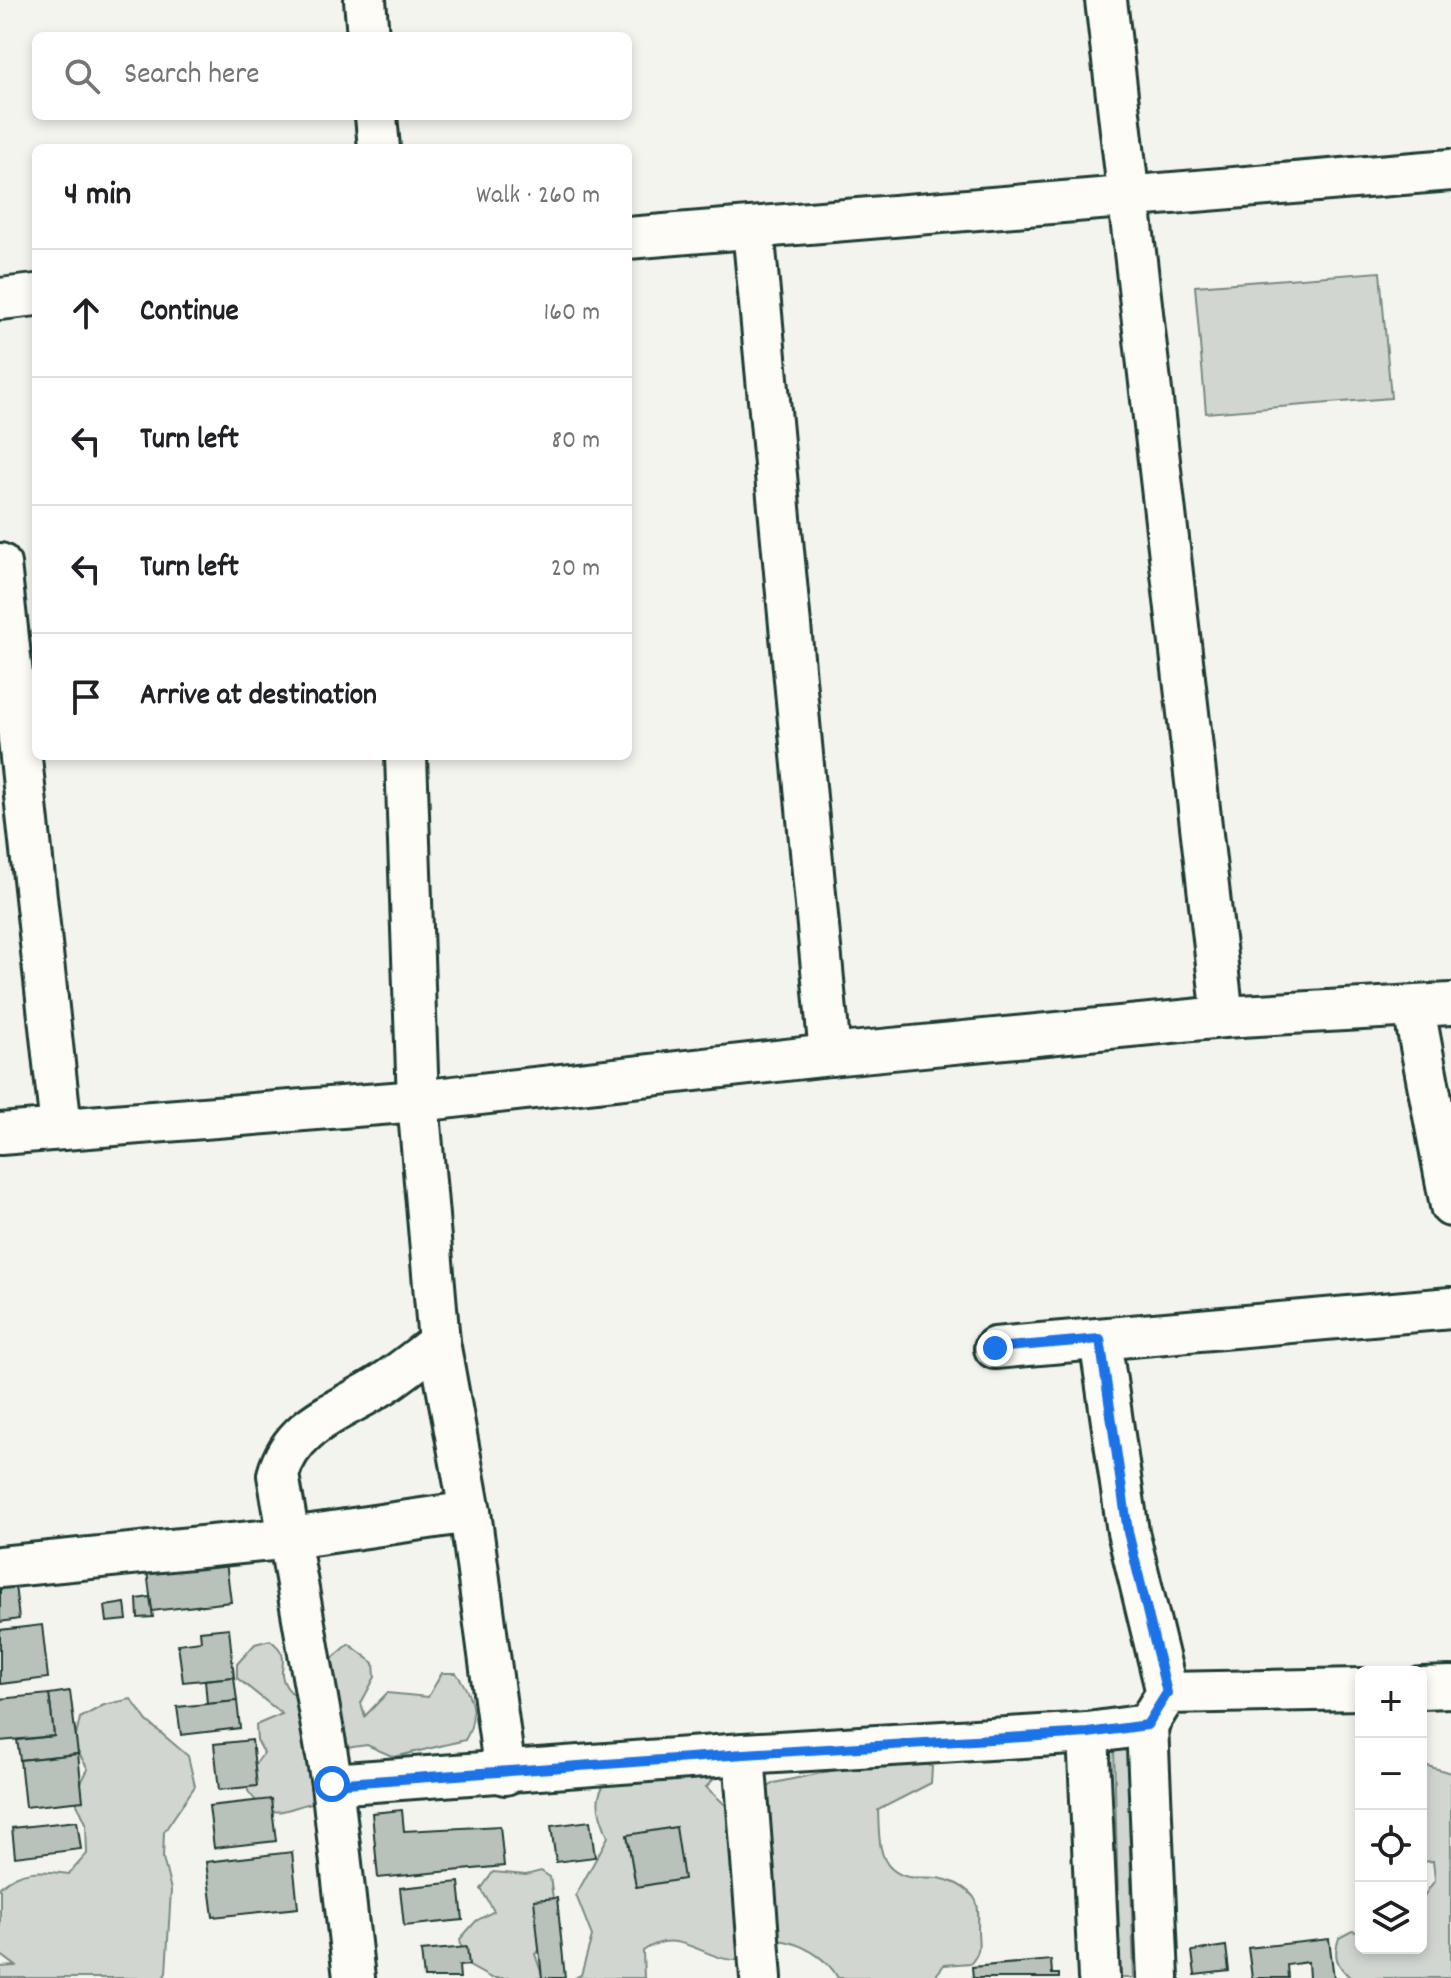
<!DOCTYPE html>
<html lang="en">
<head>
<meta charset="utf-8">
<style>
	:root { --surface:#fff; --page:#f2f2f2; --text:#202124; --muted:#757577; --line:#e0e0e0 }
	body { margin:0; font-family:Dekko,sans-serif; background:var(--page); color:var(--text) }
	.controls { position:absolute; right:24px; bottom:24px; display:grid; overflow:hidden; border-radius:12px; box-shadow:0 4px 12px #0003 }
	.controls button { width:72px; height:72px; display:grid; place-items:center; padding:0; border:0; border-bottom:2px solid var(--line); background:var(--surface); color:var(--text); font:40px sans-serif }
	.stop { position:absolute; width:24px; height:24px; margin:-18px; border:6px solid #1a73e8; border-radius:50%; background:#fff }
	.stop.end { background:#1a73e8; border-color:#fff; box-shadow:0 2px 8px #0008 }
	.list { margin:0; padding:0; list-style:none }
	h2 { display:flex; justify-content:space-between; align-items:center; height:104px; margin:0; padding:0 32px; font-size:34px }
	h2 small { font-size:26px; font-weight:400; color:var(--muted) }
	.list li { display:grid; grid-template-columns:52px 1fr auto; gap:24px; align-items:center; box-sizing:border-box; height:128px; padding:0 32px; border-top:2px solid var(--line) }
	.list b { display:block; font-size:30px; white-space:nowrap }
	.list em { font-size:26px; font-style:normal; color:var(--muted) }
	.icon { flex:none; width:44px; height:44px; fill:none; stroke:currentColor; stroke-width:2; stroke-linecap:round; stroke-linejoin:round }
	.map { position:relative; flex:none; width:1451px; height:1978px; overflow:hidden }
	.search { position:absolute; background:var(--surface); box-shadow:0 4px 12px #0003; left:32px; top:32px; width:600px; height:88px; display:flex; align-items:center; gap:20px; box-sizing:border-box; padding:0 28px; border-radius:12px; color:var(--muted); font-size:30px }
	.panel { position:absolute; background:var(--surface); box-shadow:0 4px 12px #0003; left:32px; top:144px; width:600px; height:616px; border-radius:12px }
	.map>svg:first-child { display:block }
	.green { fill:#d1d6d1; stroke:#788a82; stroke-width:2 }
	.building { fill:#b9c1bb; stroke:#1f3d34; stroke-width:2 }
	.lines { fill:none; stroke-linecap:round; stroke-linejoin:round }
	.minor-casing { stroke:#1f3d34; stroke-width:46 }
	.minor { stroke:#fdfcf7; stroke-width:40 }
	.route { stroke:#1a73e8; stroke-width:10 }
</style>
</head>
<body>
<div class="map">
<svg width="1451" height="1978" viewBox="0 0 1451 1978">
	<rect width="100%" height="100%" fill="#f4f4ef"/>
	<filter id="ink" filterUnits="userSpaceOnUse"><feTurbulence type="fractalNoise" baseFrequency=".0125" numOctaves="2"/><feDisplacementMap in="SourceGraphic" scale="16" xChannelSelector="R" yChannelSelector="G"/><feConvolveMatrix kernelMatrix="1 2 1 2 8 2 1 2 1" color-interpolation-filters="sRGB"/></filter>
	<g filter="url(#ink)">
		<g class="green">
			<polygon points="1380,272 1391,398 1206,413 1195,286"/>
			<path d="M270,1640C295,1659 274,1667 286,1686C290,1693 300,1699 306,1705L327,1663L349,1644L374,1663L375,1677L361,1703L365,1716L387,1693L428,1697L442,1673H456C472,1694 479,1718 465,1740L394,1757L367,1745L339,1749L310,1744L304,1756L314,1767L322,1802C287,1803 275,1829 248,1791L246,1776L264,1753L257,1740L256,1725L282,1714L237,1678V1664L255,1644Z"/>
			<path d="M131,1699L147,1721L188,1756L195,1786L164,1832L163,1858L171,1890L166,1973L163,1978H0V1967L16,1966L0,1954V1887C21,1868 42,1870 69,1874L87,1854L86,1823L74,1797L88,1769L74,1745L80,1718L104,1705Z"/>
			<polygon points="1114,1747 1127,1750 1134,1978 1120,1978"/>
			<path d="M920,1760L932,1767L931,1783L878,1810C879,1827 877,1857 892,1869C912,1886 930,1870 957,1884C979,1896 979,1903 978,1929C978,1944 982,1950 971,1963L944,1965L934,1978H838C827,1957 799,1942 777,1940C769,1946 760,1955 750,1958C708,1970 684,1922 643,1951L644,1978H575L581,1975L592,1936L576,1895L608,1837C597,1808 591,1795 615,1772L718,1775L706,1787L734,1813L774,1783L859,1765Z"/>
			<path d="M1421,1764L1451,1773V1978H1351C1336,1965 1333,1956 1339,1938L1352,1931L1361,1933V1948H1421V1900L1435,1880L1433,1861L1421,1862Z"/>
			<polygon points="541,1871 550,1877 558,1934 535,1954 543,1978 491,1978 464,1963 460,1939 476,1921 494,1911 481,1889 493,1872 526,1875"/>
		</g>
		<g class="building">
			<polygon points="226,1562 231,1602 152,1611 147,1571"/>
			<polygon points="15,1585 19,1619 0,1622 0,1587"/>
			<polygon points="150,1597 153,1617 138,1618 137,1599"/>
			<polygon points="125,1603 127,1620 107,1622 105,1606"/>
			<polygon points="42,1625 48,1678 0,1684 0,1630"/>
			<polygon points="229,1628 234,1677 183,1682 178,1644 201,1641 200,1631"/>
			<polygon points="234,1677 237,1701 207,1704 205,1680"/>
			<polygon points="70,1691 78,1754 20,1760 17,1740 54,1736 49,1694"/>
			<polygon points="49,1694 54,1736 0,1741 0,1699"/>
			<polygon points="237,1701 240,1728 181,1735 177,1707"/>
			<polygon points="252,1740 257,1786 219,1790 214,1744"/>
			<polygon points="78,1754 83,1801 25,1807 20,1760"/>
			<polygon points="271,1799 276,1841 214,1848 209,1806"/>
			<polygon points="402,1810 404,1831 500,1826 504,1866 378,1878 372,1813"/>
			<polygon points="77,1821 81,1849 15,1857 12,1828"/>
			<polygon points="590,1821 595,1857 556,1862 551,1826"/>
			<polygon points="676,1827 684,1879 636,1887 627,1835"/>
			<polygon points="292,1852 298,1908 213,1917 206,1862"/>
			<polygon points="459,1882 463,1920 404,1926 400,1888"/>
			<polygon points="557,1898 565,1978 542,1978 534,1900"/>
			<polygon points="1329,1939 1334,1978 1309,1978 1308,1962 1287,1965 1288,1978 1252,1978 1248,1948"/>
			<polygon points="1226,1946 1229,1971 1195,1975 1192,1951"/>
			<polygon points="467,1947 469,1965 459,1966 460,1978 424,1978 421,1951"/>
			<polygon points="1051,1960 1052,1974 1059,1974 1059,1978 973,1978 972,1967"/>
		</g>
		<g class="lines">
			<g class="minor-casing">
				<g id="minor">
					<polyline points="365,0 368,36"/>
					<polyline points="1106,0 1223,1017"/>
					<polyline points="376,116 379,148"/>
					<polyline points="753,228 830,1055"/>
					<polyline points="628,238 1451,170"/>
					<polyline points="0,299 36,295"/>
					<polyline points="0,564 61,1128"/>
					<polyline points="406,756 418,1101 439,1342 470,1512 505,1774"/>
					<polyline points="1414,1009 1451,1206"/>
					<polyline points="0,1134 418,1101 830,1055 1223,1017 1451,1004"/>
					<polyline points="1100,1339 1128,1532 1167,1693"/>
					<polyline points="995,1348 1451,1308"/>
					<polyline points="0,1567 291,1538 470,1512"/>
					<polyline points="1421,1688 1451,1687"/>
					<polyline points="1147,1725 1158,1978"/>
					<polyline points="1088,1733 1099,1978"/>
					<polyline points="744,1754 761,1978"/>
					<polyline points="332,1784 744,1754 1088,1733 1147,1725 1167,1693 1361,1689"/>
					<path d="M354,1978L332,1784L278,1475C292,1423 342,1411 383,1384C403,1371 421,1356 439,1342"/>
				</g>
			</g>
			<use href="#minor" class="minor"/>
		</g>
	</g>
	<g class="lines" filter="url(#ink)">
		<polyline class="route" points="332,1784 744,1754 1088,1733 1147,1725 1167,1693 1128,1532 1100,1339 995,1348"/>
	</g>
</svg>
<div class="controls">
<button>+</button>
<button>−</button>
<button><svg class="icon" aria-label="locate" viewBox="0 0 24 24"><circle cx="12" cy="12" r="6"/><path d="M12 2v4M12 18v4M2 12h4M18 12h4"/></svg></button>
<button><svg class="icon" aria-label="layers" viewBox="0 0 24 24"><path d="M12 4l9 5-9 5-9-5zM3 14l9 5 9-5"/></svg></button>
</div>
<div class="stop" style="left:332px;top:1784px"></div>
<div class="stop end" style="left:995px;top:1348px"></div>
<div class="search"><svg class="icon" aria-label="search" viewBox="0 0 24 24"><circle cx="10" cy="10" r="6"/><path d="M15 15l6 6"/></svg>Search here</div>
<section class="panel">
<h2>4 min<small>Walk · 260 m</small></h2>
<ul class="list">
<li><svg class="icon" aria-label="ahead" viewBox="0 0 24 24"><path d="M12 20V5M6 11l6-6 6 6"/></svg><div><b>Continue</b></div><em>160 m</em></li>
<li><svg class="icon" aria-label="left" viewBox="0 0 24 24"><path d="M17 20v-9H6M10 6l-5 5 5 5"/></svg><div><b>Turn left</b></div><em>80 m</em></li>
<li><svg class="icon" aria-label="left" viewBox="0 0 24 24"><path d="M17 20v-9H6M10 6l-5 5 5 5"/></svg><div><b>Turn left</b></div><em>20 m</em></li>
<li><svg class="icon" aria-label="arrive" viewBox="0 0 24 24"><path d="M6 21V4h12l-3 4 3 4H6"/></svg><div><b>Arrive at destination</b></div></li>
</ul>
</section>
</div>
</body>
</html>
